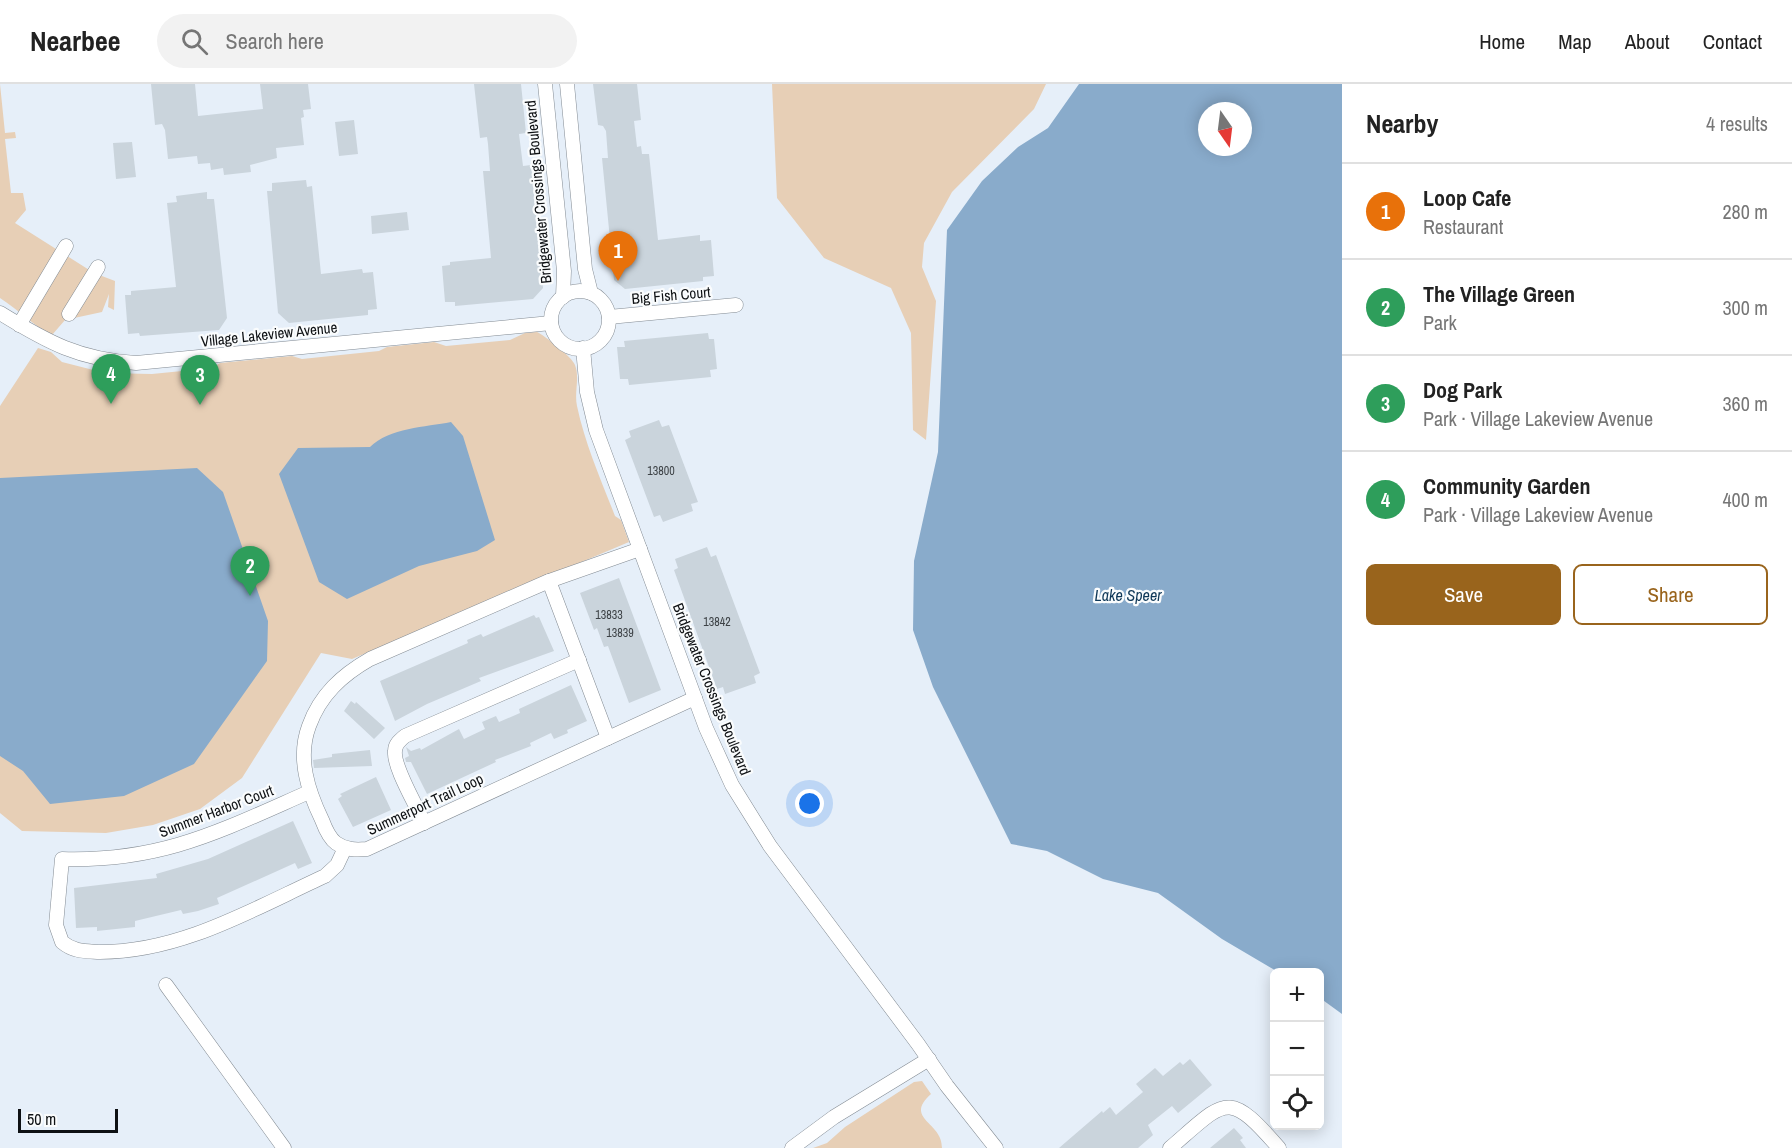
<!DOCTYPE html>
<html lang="en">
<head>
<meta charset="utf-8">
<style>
	:root { --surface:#fff; --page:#f2f2f2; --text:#222; --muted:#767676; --line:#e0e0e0; --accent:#99641c }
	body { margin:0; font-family:"Archivo Narrow",sans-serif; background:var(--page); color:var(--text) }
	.controls { position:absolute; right:18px; bottom:18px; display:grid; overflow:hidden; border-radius:9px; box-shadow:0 3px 15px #0003 }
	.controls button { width:54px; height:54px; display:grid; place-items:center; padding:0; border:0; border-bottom:2px solid var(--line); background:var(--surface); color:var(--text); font:30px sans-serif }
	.compass { position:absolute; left:1198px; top:18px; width:54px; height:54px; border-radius:50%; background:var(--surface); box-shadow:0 3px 15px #0003; rotate:166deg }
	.scale { position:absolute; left:18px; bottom:15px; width:100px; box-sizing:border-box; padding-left:6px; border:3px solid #0e1114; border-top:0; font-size:16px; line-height:21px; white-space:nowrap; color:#0e1114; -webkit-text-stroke:4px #fafcfd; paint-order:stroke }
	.you { position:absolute; left:810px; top:720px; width:21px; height:21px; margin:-15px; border:4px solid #fff; border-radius:50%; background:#1a73e8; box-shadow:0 0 0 9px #1a73e833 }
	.badge { display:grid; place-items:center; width:39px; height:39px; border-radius:50%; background:var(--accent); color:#fff; font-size:20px; font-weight:700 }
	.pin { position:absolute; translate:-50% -50px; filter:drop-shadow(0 2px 3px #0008) }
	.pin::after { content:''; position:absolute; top:32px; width:21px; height:18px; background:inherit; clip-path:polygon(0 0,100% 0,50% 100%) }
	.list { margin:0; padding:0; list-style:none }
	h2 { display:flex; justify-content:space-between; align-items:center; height:78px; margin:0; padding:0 24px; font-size:26px }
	h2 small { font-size:20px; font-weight:400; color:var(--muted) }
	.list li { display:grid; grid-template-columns:39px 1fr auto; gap:18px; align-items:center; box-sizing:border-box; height:96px; padding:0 24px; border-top:2px solid var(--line) }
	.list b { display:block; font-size:22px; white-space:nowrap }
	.list p { margin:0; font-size:20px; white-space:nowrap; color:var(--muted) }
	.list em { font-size:20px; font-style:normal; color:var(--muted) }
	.actions { display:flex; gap:12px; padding:18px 24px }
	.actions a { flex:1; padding:14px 0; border:2px solid var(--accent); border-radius:9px; text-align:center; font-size:21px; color:var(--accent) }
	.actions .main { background:var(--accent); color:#fff }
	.icon { flex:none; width:33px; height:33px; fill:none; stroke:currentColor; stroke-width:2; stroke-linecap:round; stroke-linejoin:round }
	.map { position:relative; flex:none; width:1342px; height:1064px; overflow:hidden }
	header { display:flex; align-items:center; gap:36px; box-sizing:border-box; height:84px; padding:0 30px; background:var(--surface); border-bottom:2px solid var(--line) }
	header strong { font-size:28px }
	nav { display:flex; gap:33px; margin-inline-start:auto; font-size:21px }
	.search { width:420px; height:54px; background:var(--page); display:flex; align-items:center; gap:15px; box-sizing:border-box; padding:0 21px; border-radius:33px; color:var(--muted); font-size:22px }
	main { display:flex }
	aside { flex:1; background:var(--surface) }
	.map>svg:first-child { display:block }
	.green { fill:#e7cfb6 }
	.water { fill:#89abcb; fill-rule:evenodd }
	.building { fill:#cad4dc }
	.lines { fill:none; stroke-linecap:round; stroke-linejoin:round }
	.minor-casing { stroke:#838b93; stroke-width:15 }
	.minor { stroke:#fff; stroke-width:14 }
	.labels { text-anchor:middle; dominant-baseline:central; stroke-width:4.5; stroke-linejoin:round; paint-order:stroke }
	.number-label { font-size:12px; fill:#3d4246 }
	.street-label { font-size:15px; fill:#0e1114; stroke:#fafcfd }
	.water-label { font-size:16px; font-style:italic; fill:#0e3757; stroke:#fafcfd }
</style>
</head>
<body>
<header>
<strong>Nearbee</strong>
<div class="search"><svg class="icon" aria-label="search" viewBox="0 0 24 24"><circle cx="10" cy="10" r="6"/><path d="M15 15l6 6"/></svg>Search here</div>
<nav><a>Home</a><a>Map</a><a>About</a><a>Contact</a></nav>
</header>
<main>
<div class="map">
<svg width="1342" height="1064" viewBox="0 0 1342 1064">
	<rect width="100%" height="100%" fill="#e6eff9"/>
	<g class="green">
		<path d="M0,0L5,49L15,48L16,54L5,55L11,109H23L26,126L15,139L94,189L115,197L114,226L108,223L109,210L102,228L65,236L52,251C32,241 19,226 0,214Z"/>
		<polygon points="772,0 1046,0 1034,25 952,108 924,159 922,183 936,217 926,356 913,346 911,249 891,204 824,174 777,114"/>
		<path d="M537,248C544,251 573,274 575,281C580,294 574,308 577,322C585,360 601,396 615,432L621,436L629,458L352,575L321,569L242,694L200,725L153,741L106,749L22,747L0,729V322L38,264L51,268L62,278L105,289L152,290L212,284L220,279L292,272L302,275L379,267L387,263L434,258L446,262L510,256L525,249Z"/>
		<path d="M922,997L931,1010C903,1035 943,1038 942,1064H813L827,1059L845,1043L914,998Z"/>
	</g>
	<g class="water">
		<path d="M1079,0H1342V930L1320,914V888H1278L1222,855L1158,809L1103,795L1047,767L1011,760L933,603L913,546L914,477L938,368L947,146L982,97L1018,63L1048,44ZM1207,27H1243V63H1207Z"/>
		<path d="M451,338L463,352L495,456L477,467L419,482L347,515L319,498L279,390L298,364L370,363C389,344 426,343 451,338Z"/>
		<polygon points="197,384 223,408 268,537 267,577 194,680 124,712 50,720 23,687 0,672 0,394"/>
	</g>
	<g class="building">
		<polygon points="151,0 195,0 198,32 263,25 260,0 308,0 311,25 303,26 304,33 301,34 304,61 276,64 277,74 250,81 251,88 224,91 223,84 211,86 210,79 198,80 197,72 168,75 165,46 162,40 155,41"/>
		<polygon points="474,0 521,0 526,49 519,50 523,82 531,81 543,204 533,215 455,222 455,218 445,218 442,182 450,181 450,178 491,174 483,87 490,87 488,60 487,53 480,54"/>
		<polygon points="593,0 637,0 641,36 634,37 637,63 641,62 642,70 649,70 658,156 700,151 700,157 711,156 714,192 703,193 703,197 625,205 614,196 602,74 608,74 606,47 603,42 598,41"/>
		<polygon points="354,36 358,70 339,72 335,38"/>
		<polygon points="132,58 136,93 116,95 113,59"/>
		<polygon points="306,96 307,103 312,102 321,190 362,185 363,189 373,188 377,225 368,226 368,231 289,239 278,229 267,107 272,107 272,99"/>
		<polygon points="207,108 207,115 214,115 227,234 219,246 140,252 139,249 128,250 125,211 131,211 131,207 176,203 167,119 177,118 176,112"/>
		<polygon points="407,128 409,146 372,150 371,132"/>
		<polygon points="708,249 709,255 714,255 717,285 710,286 711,293 629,301 628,295 620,295 617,263 625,263 624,257"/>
		<polygon points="659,336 662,343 669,341 698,418 691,420 693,427 663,438 660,431 654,433 625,356 631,353 629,347"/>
		<polygon points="707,463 711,473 716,471 760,589 754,592 756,599 725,610 723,603 717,605 674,486 678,484 675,475"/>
		<polygon points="619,494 661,606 629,619 608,562 604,563 597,544 594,546 580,509"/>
		<polygon points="534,531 536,534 539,533 554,567 479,594 481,597 427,620 395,637 380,597 468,559 467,556 481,550 483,553"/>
		<polygon points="571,601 587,637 567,646 568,649 554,655 551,649 530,659 531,662 495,676 496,678 427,710 411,678 406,678 405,674 409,672 406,663 411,667 420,664 421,666 459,645 464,655 485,645 482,638 496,632 499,638 520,629 519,625"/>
		<polygon points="351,617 355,620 356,618 385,644 374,655 344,627"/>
		<polygon points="370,666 372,682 314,684 313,676 332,673 332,670"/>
		<polygon points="376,693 391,726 353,743 338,715 342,712 340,710"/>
		<polygon points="293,737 312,779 298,785 295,779 217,814 219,820 198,827 183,830 181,826 135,837 135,843 97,847 97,843 76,844 74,804 157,794 156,790 208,775"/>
		<polygon points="1190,975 1212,1001 1178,1029 1172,1022 1148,1041 1153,1051 1138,1064 1059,1064 1102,1027 1103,1029 1110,1023 1116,1031 1143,1008 1136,1000 1155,984 1163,992 1180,978 1183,981"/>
		<polygon points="1234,1044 1243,1054 1240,1056 1246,1064 1210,1064"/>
	</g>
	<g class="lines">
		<g class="minor-casing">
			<g id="minor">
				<polyline points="545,0 564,187 563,213"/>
				<polyline points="567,0 585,185 591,209"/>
				<circle cx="580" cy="236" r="29"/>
				<path d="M0,229C47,258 80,276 136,279L551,239"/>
				<polyline points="69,230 98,183"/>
				<polyline points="609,233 736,221"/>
				<polyline points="19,241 66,162"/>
				<polyline points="583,264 587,308 596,346 706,644 732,701 770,762 918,960 947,1002 996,1064"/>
				<path d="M640,465L549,497L370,575C342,591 320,611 309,642C297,674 308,707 322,736C325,744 329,754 336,759C346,766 356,766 367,765L695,614"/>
				<polyline points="549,497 608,654"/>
				<path d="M309,708C220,747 162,778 62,775L56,841L62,858C74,868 85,867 100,868C181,868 253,825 325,792L337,781L345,764"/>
				<path d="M424,739C417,722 393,683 395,667C395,660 400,656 405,652L579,576"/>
				<polyline points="166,901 284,1064"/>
				<polyline points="792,1064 834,1033 929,975"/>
				<path d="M1170,1064C1226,1016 1227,1004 1279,1064"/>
			</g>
		</g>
		<use href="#minor" class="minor"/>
	</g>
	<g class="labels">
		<g class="number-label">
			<text x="661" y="387">13800</text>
			<text x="609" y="531">13833</text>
			<text x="717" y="538">13842</text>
			<text x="620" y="549">13839</text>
		</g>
		<g class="street-label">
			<text transform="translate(538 108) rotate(-95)">Bridgewater Crossings Boulevard</text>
			<text transform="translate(671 211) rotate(-5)">Big Fish Court</text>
			<text transform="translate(269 250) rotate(-6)">Village Lakeview Avenue</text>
			<text transform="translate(712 605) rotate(68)">Bridgewater Crossings Boulevard</text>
			<text transform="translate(425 720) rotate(-25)">Summerport Trail Loop</text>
			<text transform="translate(216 727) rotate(-21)">Summer Harbor Court</text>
		</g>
		<g class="water-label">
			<text x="1128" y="511">Lake Speer</text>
		</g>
	</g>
</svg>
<div class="controls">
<button>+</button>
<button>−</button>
<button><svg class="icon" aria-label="locate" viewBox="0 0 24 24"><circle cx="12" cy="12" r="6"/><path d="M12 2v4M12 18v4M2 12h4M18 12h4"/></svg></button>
</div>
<svg class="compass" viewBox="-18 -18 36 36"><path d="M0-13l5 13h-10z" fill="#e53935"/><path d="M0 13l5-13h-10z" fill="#767676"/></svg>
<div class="scale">50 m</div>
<div class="you"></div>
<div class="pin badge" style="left:618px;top:197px;background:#e8710a">1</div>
<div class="pin badge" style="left:250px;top:512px;background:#2e9e5b">2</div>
<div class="pin badge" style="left:200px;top:321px;background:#2e9e5b">3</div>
<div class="pin badge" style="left:111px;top:320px;background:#2e9e5b">4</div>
</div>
<aside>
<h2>Nearby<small>4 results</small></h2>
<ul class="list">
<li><span class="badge" style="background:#e8710a">1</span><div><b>Loop Cafe</b><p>Restaurant</p></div><em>280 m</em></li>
<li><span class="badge" style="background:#2e9e5b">2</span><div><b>The Village Green</b><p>Park</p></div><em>300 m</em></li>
<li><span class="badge" style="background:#2e9e5b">3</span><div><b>Dog Park</b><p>Park · Village Lakeview Avenue</p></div><em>360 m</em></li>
<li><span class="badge" style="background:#2e9e5b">4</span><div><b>Community Garden</b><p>Park · Village Lakeview Avenue</p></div><em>400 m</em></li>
</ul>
<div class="actions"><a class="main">Save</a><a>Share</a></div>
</aside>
</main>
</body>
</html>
